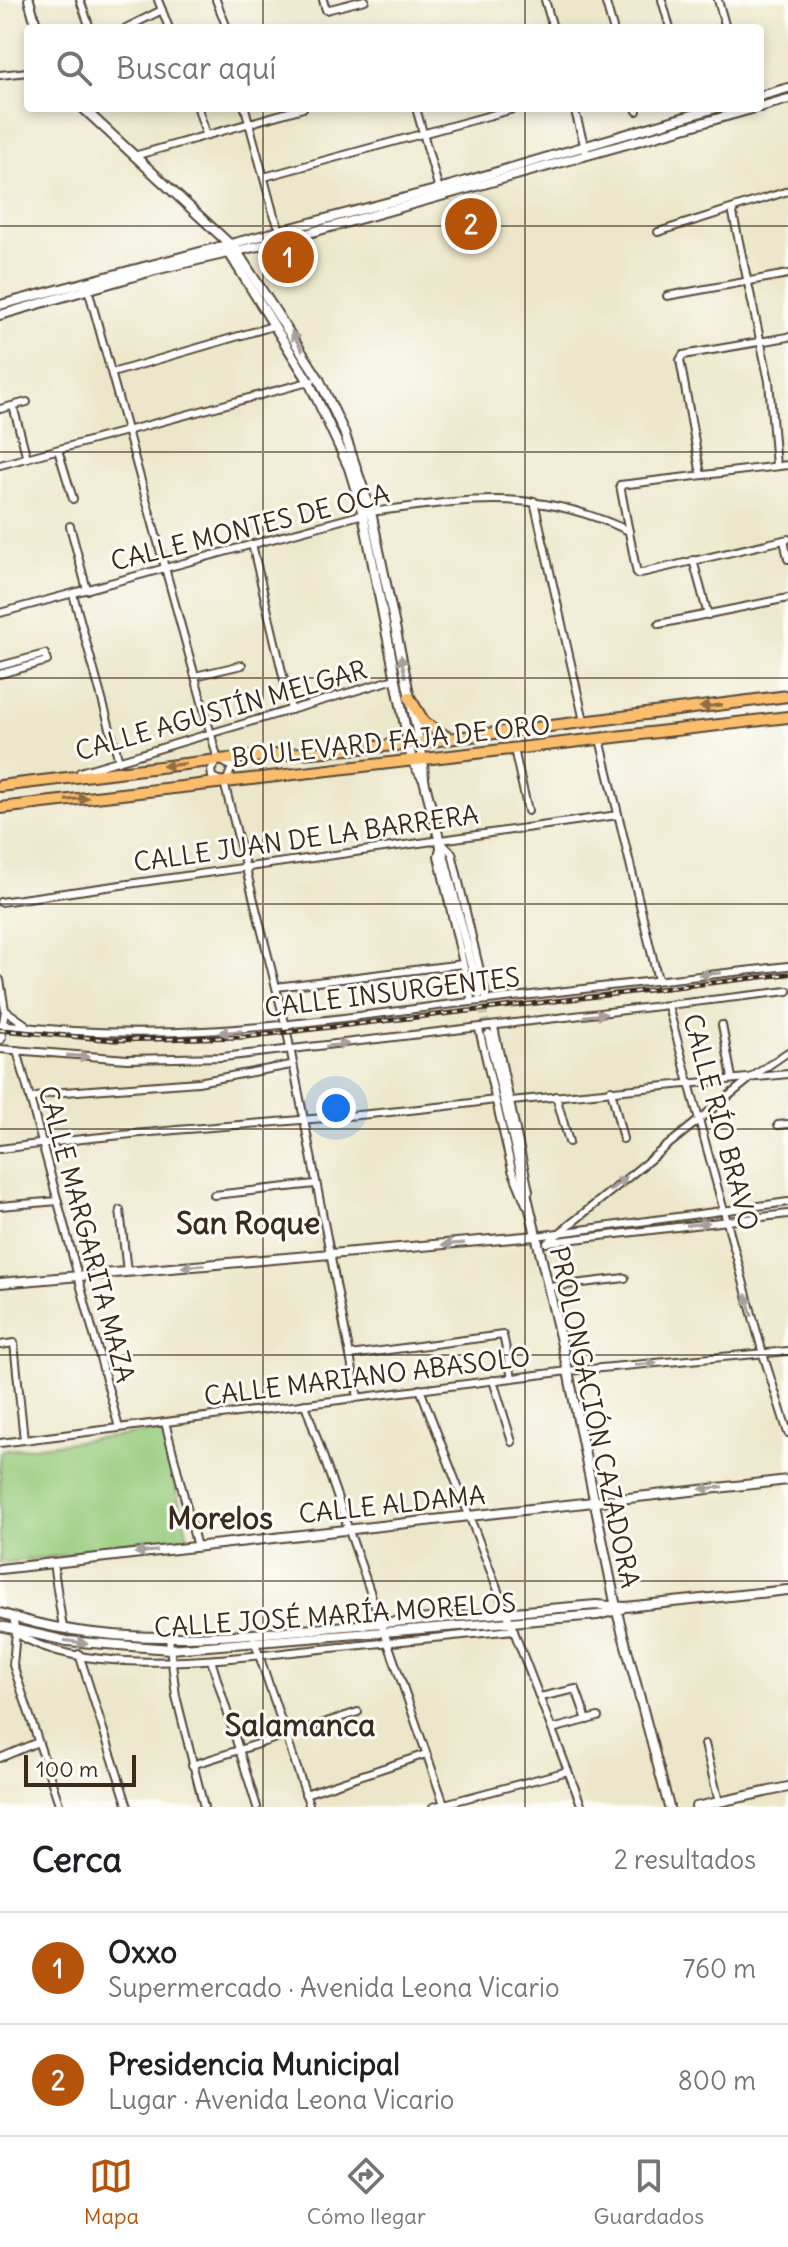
<!DOCTYPE html>
<html lang="es">
<head>
<meta charset="utf-8">
<style>
	:root { --surface:#fff; --page:#f2f2f2; --text:#202124; --muted:#757577; --line:#e0e0e0; --accent:#b45309 }
	body { margin:0; font-family:Delius,sans-serif; background:var(--page); color:var(--text) }
	.scale { position:absolute; left:24px; bottom:20px; width:112px; box-sizing:border-box; padding-left:8px; border:4px solid #3b2a1e; border-top:0; font-size:22px; line-height:28px; white-space:nowrap; color:#3b2a1e; -webkit-text-stroke:6px #fdfcf7; paint-order:stroke }
	.you { position:absolute; left:336px; top:1108px; width:28px; height:28px; margin:-20px; border:6px solid #fff; border-radius:50%; background:#1a73e8; box-shadow:0 0 0 12px #1a73e833 }
	.badge { display:grid; place-items:center; width:52px; height:52px; border-radius:50%; background:var(--accent); color:#fff; font-size:26px; font-weight:700 }
	.pin { position:absolute; translate:-50% -50%; border:4px solid #fff; box-shadow:0 2px 8px #0006 }
	.list { margin:0; padding:0; list-style:none }
	h2 { display:flex; justify-content:space-between; align-items:center; height:104px; margin:0; padding:0 32px; font-size:34px }
	h2 small { font-size:26px; font-weight:400; color:var(--muted) }
	.list li { display:grid; grid-template-columns:52px 1fr auto; gap:24px; align-items:center; box-sizing:border-box; height:112px; padding:0 32px; border-top:2px solid var(--line) }
	.list b { display:block; font-size:30px; white-space:nowrap }
	.list p { margin:0; font-size:26px; white-space:nowrap; color:var(--muted) }
	.list em { font-size:26px; font-style:normal; color:var(--muted) }
	.icon { flex:none; width:44px; height:44px; fill:none; stroke:currentColor; stroke-width:2; stroke-linecap:round; stroke-linejoin:round }
	.map { position:relative; flex:none; width:788px; height:1807px; overflow:hidden }
	.search { position:absolute; background:var(--surface); box-shadow:0 4px 12px #0003; left:24px; right:24px; top:24px; height:88px; display:flex; align-items:center; gap:20px; box-sizing:border-box; padding:0 28px; border-radius:8px; color:var(--muted); font-size:30px }
	.sheet { height:328px; background:var(--surface) }
	nav { display:flex; justify-content:space-around; align-items:center; box-sizing:border-box; height:112px; border-top:2px solid var(--line); background:var(--surface); font-size:22px; color:var(--muted) }
	nav a { display:grid; justify-items:center; gap:4px }
	nav .on { color:var(--accent) }
	.map>svg:first-child { display:block }
	.green { fill:#96cb7c; stroke:#687a4d; stroke-width:2 }
	.lines { fill:none; stroke-linecap:round; stroke-linejoin:round }
	.tertiary-tunnel { stroke:#c9c1a8; stroke-width:8; stroke-dasharray:8 4; stroke-linecap:butt }
	.minor-casing { stroke:#564638; stroke-width:10 }
	.tertiary-casing { stroke:#564638; stroke-width:12 }
	.primary-casing { stroke:#564638; stroke-width:14 }
	.minor { stroke:#fff; stroke-width:6 }
	.tertiary { stroke:#fff; stroke-width:8 }
	.primary { stroke:#fabe6d; stroke-width:10 }
	.rail-casing { stroke:#3b2a1e; stroke-width:5 }
	.rail { stroke:#fdfcf7; stroke-width:2; stroke-dasharray:6; stroke-linecap:butt }
	.oneway { fill:#a79f9a }
	.oneway2 { fill:#916d42 }
	.grid { fill:none; stroke:#3b2a1e; stroke-width:2; stroke-opacity:0.55 }
	.labels { text-anchor:middle; dominant-baseline:central; stroke-width:6; stroke-linejoin:round; paint-order:stroke }
	.street-label { font-size:26px; fill:#3b2a1e; stroke:#fdfcf7 }
	.quarter-label { font-size:30px; font-weight:bold; fill:#3b2a1e; stroke:#fdfcf7 }
</style>
</head>
<body>
<div class="map">
<svg width="788" height="1807" viewBox="0 0 788 1807">
	<rect width="100%" height="100%" fill="#fdfcf7"/>
	<filter id="ink" filterUnits="userSpaceOnUse"><feTurbulence type="fractalNoise" baseFrequency=".0125" numOctaves="2"/><feDisplacementMap in="SourceGraphic" scale="16" xChannelSelector="R" yChannelSelector="G"/><feConvolveMatrix kernelMatrix="1 2 1 2 8 2 1 2 1" color-interpolation-filters="sRGB"/></filter>
	<filter id="wash" filterUnits="userSpaceOnUse"><feTurbulence type="fractalNoise" baseFrequency=".006" numOctaves="4" result="noise"/><feDisplacementMap in="SourceGraphic" scale="32" xChannelSelector="R" yChannelSelector="G"/><feGaussianBlur stdDeviation="1.8" result="paint"/><feColorMatrix in="noise" values="0 0 0 0 0 0 0 0 0 0 0 0 0 0 0 0 0 1.4 0 .05"/><feComposite in="paint" operator="in"/></filter>
	<g filter="url(#wash)">
		<rect width="100%" height="100%" fill="#ece7ca"/>
		<polygon class="green" points="161,1431 189,1540 0,1563 0,1451"/>
	</g>
	<g filter="url(#ink)">
		<g class="lines">
			<polyline class="tertiary-tunnel" points="480,996 489,1035"/>
			<g class="minor-casing">
				<g id="minor">
					<polyline points="80,0 90,28"/>
					<polyline points="158,0 169,28"/>
					<polyline points="216,0 227,28"/>
					<polyline points="323,0 326,10 365,0"/>
					<polyline points="545,0 553,28"/>
					<polyline points="605,0 613,28"/>
					<polyline points="662,0 670,28"/>
					<polyline points="718,0 726,28"/>
					<polyline points="126,28 162,10"/>
					<polyline points="0,75 28,72"/>
					<polyline points="198,108 206,134"/>
					<polyline points="245,108 273,212 284,240"/>
					<polyline points="416,108 440,193"/>
					<polyline points="574,108 587,155"/>
					<polyline points="636,108 637,111"/>
					<polyline points="134,156 303,108"/>
					<polyline points="264,177 517,108"/>
					<polyline points="732,209 769,381 776,466"/>
					<polyline points="658,232 788,191"/>
					<polyline points="87,285 218,760"/>
					<polyline points="667,296 788,274"/>
					<polyline points="112,373 273,326"/>
					<polyline points="13,406 27,458"/>
					<polyline points="0,409 27,402"/>
					<polyline points="58,450 73,499"/>
					<polyline points="0,465 312,381"/>
					<polyline points="788,465 620,485 637,574 788,539"/>
					<polyline points="701,475 680,360 683,355 788,337"/>
					<polyline points="534,501 584,721"/>
					<polyline points="70,526 87,590"/>
					<polyline points="784,540 788,559"/>
					<polyline points="252,544 291,710"/>
					<polyline points="693,560 708,615"/>
					<polyline points="73,594 119,761"/>
					<path d="M0,613L371,512C470,499 535,487 629,531"/>
					<polyline points="659,624 788,598"/>
					<polyline points="0,666 45,654 47,661 0,674"/>
					<polyline points="195,676 242,665"/>
					<polyline points="600,739 658,980"/>
					<polyline points="514,749 528,811"/>
					<polyline points="218,760 211,770 212,777 221,781"/>
					<polyline points="223,762 232,767 227,780"/>
					<polyline points="80,772 395,679"/>
					<polyline points="224,782 286,1027 358,1397"/>
					<polyline points="441,842 452,853 487,1000"/>
					<polyline points="440,848 438,856 472,1002"/>
					<polyline points="0,902 618,815"/>
					<polyline points="0,980 5,1010 1,1037"/>
					<polyline points="276,987 463,964"/>
					<polyline points="668,1006 763,1354 788,1433"/>
					<polyline points="5,1010 25,1024"/>
					<path d="M0,1024C159,1045 289,1025 445,1005C559,991 674,979 788,966"/>
					<polyline points="722,1025 732,1078"/>
					<polyline points="494,1027 529,1191"/>
					<polyline points="479,1029 512,1170 526,1204"/>
					<polyline points="0,1049 127,1059 223,1057 788,991"/>
					<polyline points="17,1050 119,1428"/>
					<polyline points="611,1090 623,1139"/>
					<polyline points="556,1096 569,1142"/>
					<polyline points="30,1099 51,1093 198,1082 291,1065"/>
					<polyline points="511,1101 788,1074"/>
					<polyline points="778,1125 788,1124"/>
					<path d="M0,1149C165,1126 331,1122 495,1100"/>
					<polyline points="214,1195 315,1184"/>
					<polyline points="0,1206 58,1201"/>
					<polyline points="120,1210 127,1272"/>
					<polyline points="536,1236 788,1202"/>
					<polyline points="549,1242 788,1214"/>
					<polyline points="547,1243 752,1077 788,1052"/>
					<polyline points="549,1287 625,1278"/>
					<polyline points="0,1345 14,1343 24,1440"/>
					<polyline points="350,1355 503,1335 512,1378"/>
					<polyline points="493,1380 512,1442"/>
					<polyline points="420,1389 582,1807"/>
					<polyline points="305,1404 445,1807"/>
					<polyline points="165,1422 197,1547"/>
					<polyline points="0,1443 568,1371 788,1351"/>
					<polyline points="53,1563 63,1628"/>
					<polyline points="13,1617 16,1632 13,1665 60,1807"/>
					<path d="M16,1633C86,1680 239,1657 321,1649C385,1643 450,1636 514,1630"/>
					<polyline points="169,1638 176,1696 204,1807"/>
					<polyline points="254,1640 310,1807"/>
					<polyline points="79,1654 128,1807"/>
					<polyline points="211,1660 257,1807"/>
					<polyline points="540,1697 576,1689 587,1720"/>
					<polyline points="552,1729 598,1717"/>
					<polyline points="705,1744 719,1802"/>
					<polyline points="0,1758 38,1742"/>
					<polyline points="192,1765 358,1712"/>
					<polyline points="305,1794 426,1754"/>
					<polyline points="433,1807 568,1771"/>
				</g>
			</g>
			<g class="tertiary-casing">
				<g id="tertiary">
					<polyline points="29,0 37,28"/>
					<polyline points="760,96 788,88"/>
					<polyline points="760,107 788,99"/>
					<polyline points="83,108 236,250 319,379 344,432 371,512 423,760 424,780 479,994"/>
					<polyline points="226,248 309,382 349,468 363,514 412,761 424,780"/>
					<polyline points="0,305 439,189 716,108"/>
					<polyline points="0,315 159,269 284,240 755,108"/>
					<polyline points="489,1035 568,1371 617,1612 669,1807"/>
					<polyline points="0,1039 1,1037"/>
					<polyline points="0,1283 536,1236"/>
					<polyline points="0,1569 788,1480"/>
					<path d="M0,1613C111,1650 232,1636 346,1626C429,1619 513,1612 596,1605L625,1607L788,1590"/>
					<polyline points="0,1626 67,1641 170,1649 598,1615 621,1609"/>
					<polyline points="696,1807 788,1787"/>
				</g>
			</g>
			<g class="primary-casing">
				<g id="primary">
					<polyline points="409,697 424,722 447,737"/>
					<polyline points="0,786 218,760 408,744 788,696"/>
					<polyline points="0,808 788,717"/>
				</g>
			</g>
			<use href="#minor" class="minor"/>
			<use href="#tertiary" class="tertiary"/>
			<use href="#primary" class="primary"/>
			<g class="rail-casing">
				<polyline id="rail" points="0,1030 114,1040 245,1037 788,974"/>
			</g>
			<use href="#rail" class="rail"/>
		</g>
		<defs><path id="oneway-solid" d="M-6-.8H1V-3.2L6.5 0L1 3.2V.8H-6Z" transform="scale(2)"/></defs>
		<g class="oneway">
			<use href="#oneway-solid" transform="translate(297 341) rotate(-120)"/>
			<use href="#oneway-solid" transform="translate(403 666) rotate(-102)"/>
			<use href="#oneway-solid" transform="translate(710 974) rotate(174)"/>
			<use href="#oneway-solid" transform="translate(595 1015) rotate(-7)"/>
			<use href="#oneway-solid" transform="translate(230 1032) rotate(175)"/>
			<use href="#oneway-solid" transform="translate(337 1045) rotate(-7)"/>
			<use href="#oneway-solid" transform="translate(78 1056) rotate(4)"/>
			<use href="#oneway-solid" transform="translate(618 1184) rotate(-39)"/>
			<use href="#oneway-solid" transform="translate(698 1224) rotate(-7)"/>
			<use href="#oneway-solid" transform="translate(453 1244) rotate(176)"/>
			<use href="#oneway-solid" transform="translate(193 1266) rotate(175)"/>
			<use href="#oneway-solid" transform="translate(749 1305) rotate(-105)"/>
			<use href="#oneway-solid" transform="translate(646 1364) rotate(-5)"/>
			<use href="#oneway-solid" transform="translate(711 1488) rotate(174)"/>
			<use href="#oneway-solid" transform="translate(146 1552) rotate(174)"/>
			<use href="#oneway-solid" transform="translate(76 1642) rotate(8)"/>
		</g>
		<g class="oneway2">
			<use href="#oneway-solid" transform="translate(711 706) rotate(173)"/>
			<use href="#oneway-solid" transform="translate(174 765) rotate(173)"/>
			<use href="#oneway-solid" transform="translate(77 799) rotate(-7)"/>
		</g>
	</g>
	<path class="grid" d="M263,0V28M525,0V28M263,108V1807M525,108V1807M0,226H788M0,452H788M0,678H788M0,904H788M0,1129H788M0,1355H788M0,1581H788"/>
	<g class="labels">
		<g class="street-label">
			<text transform="translate(250 527) rotate(-14)">CALLE MONTES DE OCA</text>
			<text transform="translate(221 710) rotate(-16)">CALLE AGUSTÍN MELGAR</text>
			<text transform="translate(391 741) rotate(-6)">BOULEVARD FAJA DE ORO</text>
			<text transform="translate(306 838) rotate(-8)">CALLE JUAN DE LA BARRERA</text>
			<text transform="translate(392 992) rotate(-7)">CALLE INSURGENTES</text>
			<text transform="translate(721 1122) rotate(75)">CALLE RÍO BRAVO</text>
			<text transform="translate(87 1234) rotate(75)">CALLE MARGARITA MAZA</text>
			<text transform="translate(367 1376) rotate(-7)">CALLE MARIANO ABASOLO</text>
			<text transform="translate(595 1417) rotate(78)">PROLONGACIÓN CAZADORA</text>
			<text transform="translate(392 1504) rotate(-6)">CALLE ALDAMA</text>
			<text transform="translate(335 1615) rotate(-4)">CALLE JOSÉ MARÍA MORELOS</text>
		</g>
		<g class="quarter-label">
			<text x="248" y="1223">San Roque</text>
			<text x="220" y="1518">Morelos</text>
			<text x="300" y="1725">Salamanca</text>
		</g>
	</g>
</svg>
<div class="scale">100 m</div>
<div class="you"></div>
<div class="pin badge" style="left:288px;top:257px">1</div>
<div class="pin badge" style="left:471px;top:224px">2</div>
<div class="search"><svg class="icon" aria-label="search" viewBox="0 0 24 24"><circle cx="10" cy="10" r="6"/><path d="M15 15l6 6"/></svg>Buscar aquí</div>
</div>
<section class="sheet">
<h2>Cerca<small>2 resultados</small></h2>
<ul class="list">
<li><span class="badge">1</span><div><b>Oxxo</b><p>Supermercado · Avenida Leona Vicario</p></div><em>760 m</em></li>
<li><span class="badge">2</span><div><b>Presidencia Municipal</b><p>Lugar · Avenida Leona Vicario</p></div><em>800 m</em></li>
</ul>
</section>
<nav>
<a class="on"><svg class="icon" aria-label="map" viewBox="0 0 24 24"><path d="M3 6l6-2 6 2 6-2v14l-6 2-6-2-6 2zM9 4v14M15 6v14"/></svg>Mapa</a>
<a><svg class="icon" aria-label="directions" viewBox="0 0 24 24"><path d="M12 3l9 9-9 9-9-9zM9 14v-3h6M13 9l2 2-2 2"/></svg>Cómo llegar</a>
<a><svg class="icon" aria-label="saved" viewBox="0 0 24 24"><path d="M7 4h10v16l-5-4-5 4z"/></svg>Guardados</a>
</nav>
</body>
</html>
